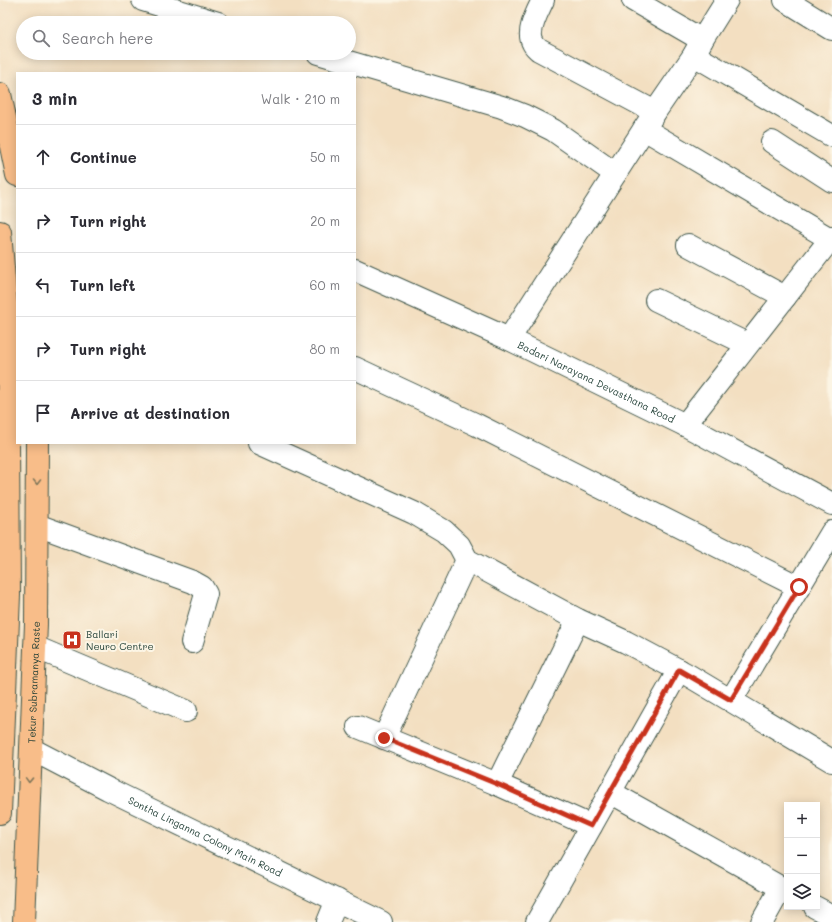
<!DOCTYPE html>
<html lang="en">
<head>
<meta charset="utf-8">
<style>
	:root { --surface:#fff; --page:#f7f7f7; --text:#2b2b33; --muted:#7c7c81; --line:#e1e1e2 }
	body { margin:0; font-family:Mali,sans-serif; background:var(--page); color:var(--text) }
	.controls { position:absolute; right:12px; bottom:12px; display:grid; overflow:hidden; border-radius:0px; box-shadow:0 2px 10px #0003 }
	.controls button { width:36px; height:36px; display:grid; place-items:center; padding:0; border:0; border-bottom:1px solid var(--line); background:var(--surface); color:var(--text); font:20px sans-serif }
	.stop { position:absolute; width:12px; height:12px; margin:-9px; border:3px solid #c8321e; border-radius:50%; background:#fff }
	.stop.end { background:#c8321e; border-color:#fff; box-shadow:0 1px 4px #0008 }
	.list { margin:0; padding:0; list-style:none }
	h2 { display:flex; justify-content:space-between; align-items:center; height:52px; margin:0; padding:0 16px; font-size:17px }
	h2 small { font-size:13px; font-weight:400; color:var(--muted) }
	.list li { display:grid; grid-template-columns:26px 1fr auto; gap:12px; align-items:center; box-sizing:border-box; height:64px; padding:0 16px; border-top:1px solid var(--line) }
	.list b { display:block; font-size:15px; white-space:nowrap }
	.list em { font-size:13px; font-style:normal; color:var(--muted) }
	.icon { flex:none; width:22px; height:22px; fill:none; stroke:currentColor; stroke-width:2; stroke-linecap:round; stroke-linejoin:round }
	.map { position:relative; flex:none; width:832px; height:922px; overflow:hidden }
	.search { position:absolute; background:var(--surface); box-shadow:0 2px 10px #0003; left:16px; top:16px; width:340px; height:44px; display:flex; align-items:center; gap:10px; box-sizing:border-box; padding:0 14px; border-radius:22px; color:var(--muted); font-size:15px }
	.panel { position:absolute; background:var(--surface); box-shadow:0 2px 10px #0003; left:16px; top:72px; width:340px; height:372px; border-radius:0px }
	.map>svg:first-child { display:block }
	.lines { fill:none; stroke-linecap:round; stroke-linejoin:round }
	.minor-casing { stroke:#3f5549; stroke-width:24 }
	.major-casing { stroke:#3f5549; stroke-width:24 }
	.minor { stroke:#fff; stroke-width:22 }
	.major { stroke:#f8bd89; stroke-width:22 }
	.oneway { stroke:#81775a }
	.route { stroke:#c8321e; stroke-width:5 }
	.labels { text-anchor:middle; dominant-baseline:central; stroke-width:4; stroke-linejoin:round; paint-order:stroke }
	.street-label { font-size:10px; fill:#1f3d34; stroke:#fcf5e5 }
	.poi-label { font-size:10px; fill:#1f3d34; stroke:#fcf5e5; text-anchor:start }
</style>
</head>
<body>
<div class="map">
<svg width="832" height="922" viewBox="0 0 832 922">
	<rect width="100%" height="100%" fill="#fcf5e5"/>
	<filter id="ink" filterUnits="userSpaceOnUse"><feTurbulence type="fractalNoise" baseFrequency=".025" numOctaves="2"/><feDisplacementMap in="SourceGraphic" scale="8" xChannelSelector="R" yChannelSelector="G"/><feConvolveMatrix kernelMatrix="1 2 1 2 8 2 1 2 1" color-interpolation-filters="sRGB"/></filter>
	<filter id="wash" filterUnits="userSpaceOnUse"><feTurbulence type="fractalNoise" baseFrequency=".012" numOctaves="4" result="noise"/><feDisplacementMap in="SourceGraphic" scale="16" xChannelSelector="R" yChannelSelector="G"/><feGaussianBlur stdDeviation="0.9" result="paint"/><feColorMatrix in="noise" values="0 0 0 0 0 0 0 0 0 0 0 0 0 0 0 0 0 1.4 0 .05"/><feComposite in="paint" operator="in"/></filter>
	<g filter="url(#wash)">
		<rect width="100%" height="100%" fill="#f3dfc1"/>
	</g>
	<g filter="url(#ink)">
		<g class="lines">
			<g class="minor-casing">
				<g id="minor">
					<polyline points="143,0 218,23"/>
					<path d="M543,0C538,11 526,31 533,43C534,46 537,48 539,50L655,112"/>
					<polyline points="633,0 702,40"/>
					<polyline points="785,0 832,29"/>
					<polyline points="318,53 502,107 525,116 553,130 607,168 616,173"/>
					<polyline points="694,55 832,136"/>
					<polyline points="644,129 832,240"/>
					<polyline points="772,142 832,181"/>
					<polyline points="688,245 785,297"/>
					<path id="s1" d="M355,270L509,339L685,425L832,504"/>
					<polyline points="656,300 747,344"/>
					<polyline points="509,339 655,112 694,55 702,40 727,0"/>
					<polyline points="355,368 477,425 799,587"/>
					<polyline points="685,425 832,237"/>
					<polyline points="259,443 414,513 444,531 459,545 467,560 578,620 626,642 688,675 832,761"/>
					<polyline points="37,525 193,582 202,587 206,594 192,642"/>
					<polyline points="35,647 186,711"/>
					<polyline points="731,700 832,532"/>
					<polyline points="358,727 497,784 591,826"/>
					<polyline points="384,738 467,560"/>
					<path id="s2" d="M31,749L108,789L381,922"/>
					<polyline points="497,784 578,620"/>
					<polyline points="610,792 787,891"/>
					<polyline points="815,907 832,916"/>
					<polyline points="328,922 337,900"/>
					<polyline points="537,922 679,670"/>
					<polyline points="762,922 781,888"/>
				</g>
			</g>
			<g class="major-casing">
				<g id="major">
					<polyline points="0,94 17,175"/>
					<polyline points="0,232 9,340 8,438 9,595 0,813"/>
					<path id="s3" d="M24,922L36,624L37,443"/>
				</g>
			</g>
			<use href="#minor" class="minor"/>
			<use href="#major" class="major"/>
		</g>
		<defs><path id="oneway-chevron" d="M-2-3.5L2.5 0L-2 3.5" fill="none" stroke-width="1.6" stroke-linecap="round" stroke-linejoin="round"/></defs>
		<g class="oneway">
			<use href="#oneway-chevron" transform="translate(37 482) rotate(90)"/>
			<use href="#oneway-chevron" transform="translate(29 780) rotate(92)"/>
		</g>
	</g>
	<g class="lines" filter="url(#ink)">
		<polyline class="route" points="384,738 497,784 591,826 679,670 731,700 799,587"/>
	</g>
	<defs>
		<g id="hospital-square" transform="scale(1)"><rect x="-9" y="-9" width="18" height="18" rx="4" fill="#c8321e" stroke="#fcf5e5"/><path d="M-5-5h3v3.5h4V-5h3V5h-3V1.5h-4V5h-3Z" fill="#fff"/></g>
	</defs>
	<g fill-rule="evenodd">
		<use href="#hospital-square" x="72" y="640"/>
	</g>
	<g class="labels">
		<g class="street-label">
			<text stroke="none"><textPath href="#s1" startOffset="266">Badari Narayana Devasthana Road</textPath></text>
			<text stroke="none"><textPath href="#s3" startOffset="240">Tekur Subramanya Raste</textPath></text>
			<text stroke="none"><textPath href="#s2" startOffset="195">Sontha Linganna Colony Main Road</textPath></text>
		</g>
		<g class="poi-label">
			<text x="86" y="634">Ballari<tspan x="86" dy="12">Neuro Centre</tspan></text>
		</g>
	</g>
</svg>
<div class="controls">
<button>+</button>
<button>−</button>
<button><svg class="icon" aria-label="layers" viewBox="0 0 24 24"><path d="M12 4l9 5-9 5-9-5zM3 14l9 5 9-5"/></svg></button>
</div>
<div class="stop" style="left:799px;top:587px"></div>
<div class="stop end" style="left:384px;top:738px"></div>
<div class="search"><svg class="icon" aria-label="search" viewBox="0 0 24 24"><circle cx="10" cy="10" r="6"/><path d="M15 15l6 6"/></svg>Search here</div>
<section class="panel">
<h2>3 min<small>Walk · 210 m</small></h2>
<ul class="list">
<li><svg class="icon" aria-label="ahead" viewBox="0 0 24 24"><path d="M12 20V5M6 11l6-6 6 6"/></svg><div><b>Continue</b></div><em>50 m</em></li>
<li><svg class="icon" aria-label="right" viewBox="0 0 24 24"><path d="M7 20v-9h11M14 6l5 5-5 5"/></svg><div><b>Turn right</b></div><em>20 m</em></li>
<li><svg class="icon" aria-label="left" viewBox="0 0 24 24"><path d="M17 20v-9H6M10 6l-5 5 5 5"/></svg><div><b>Turn left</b></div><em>60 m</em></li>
<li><svg class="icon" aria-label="right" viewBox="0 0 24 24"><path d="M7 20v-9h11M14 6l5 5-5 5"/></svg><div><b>Turn right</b></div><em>80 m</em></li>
<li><svg class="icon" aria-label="arrive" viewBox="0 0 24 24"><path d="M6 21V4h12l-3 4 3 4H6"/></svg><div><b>Arrive at destination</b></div></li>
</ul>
</section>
</div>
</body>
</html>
